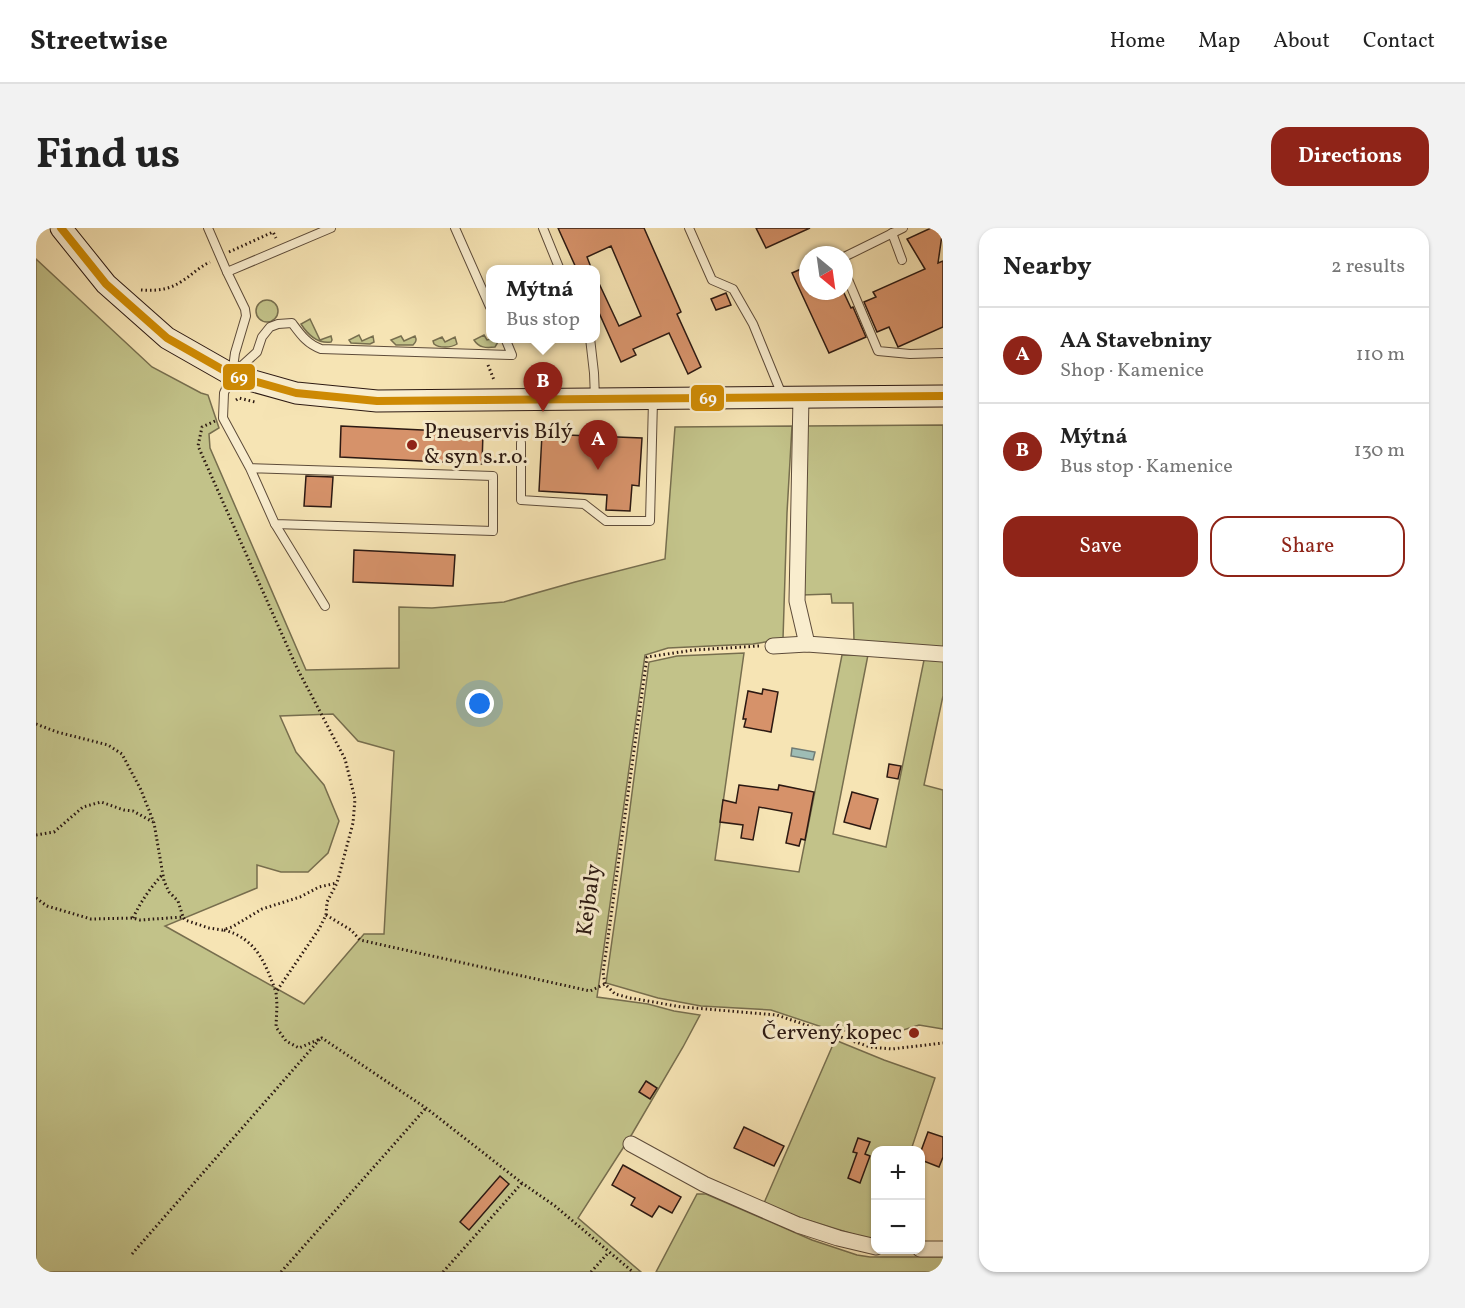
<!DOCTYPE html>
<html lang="en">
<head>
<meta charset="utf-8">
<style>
	:root { --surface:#fff; --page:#f2f2f2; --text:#222; --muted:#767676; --line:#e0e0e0; --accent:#8f2418 }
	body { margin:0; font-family:Vollkorn,serif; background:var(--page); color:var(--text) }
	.controls { position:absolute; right:18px; bottom:18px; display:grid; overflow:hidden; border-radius:12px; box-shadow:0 2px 4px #0004 }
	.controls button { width:54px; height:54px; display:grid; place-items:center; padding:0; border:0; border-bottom:2px solid var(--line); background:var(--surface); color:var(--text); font:30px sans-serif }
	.compass { position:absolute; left:763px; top:18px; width:54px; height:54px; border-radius:50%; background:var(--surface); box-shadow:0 2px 4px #0004; rotate:151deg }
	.you { position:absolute; left:444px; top:476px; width:21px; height:21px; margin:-15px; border:4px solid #fff; border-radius:50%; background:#1a73e8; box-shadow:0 0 0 9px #1a73e833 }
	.badge { display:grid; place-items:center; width:39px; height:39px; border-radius:50%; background:var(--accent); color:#fff; font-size:20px; font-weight:700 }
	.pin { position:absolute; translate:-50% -50px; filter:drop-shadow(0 2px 3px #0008) }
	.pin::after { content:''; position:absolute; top:32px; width:21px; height:18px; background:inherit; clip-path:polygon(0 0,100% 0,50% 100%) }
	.popup { position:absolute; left:450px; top:37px; width:114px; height:78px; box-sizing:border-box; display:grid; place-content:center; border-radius:12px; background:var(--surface); filter:drop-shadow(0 2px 4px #0005); font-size:20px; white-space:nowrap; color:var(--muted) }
	.popup b { font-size:22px; color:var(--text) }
	.popup::after { content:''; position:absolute; left:50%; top:100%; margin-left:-12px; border:12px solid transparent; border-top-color:var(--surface) }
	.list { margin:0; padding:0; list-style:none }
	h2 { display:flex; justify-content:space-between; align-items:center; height:78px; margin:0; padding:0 24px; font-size:26px }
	h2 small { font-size:20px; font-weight:400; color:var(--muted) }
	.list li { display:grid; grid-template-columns:39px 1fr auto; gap:18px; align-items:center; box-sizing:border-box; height:96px; padding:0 24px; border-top:2px solid var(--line) }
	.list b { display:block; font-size:22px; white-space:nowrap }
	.list p { margin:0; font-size:20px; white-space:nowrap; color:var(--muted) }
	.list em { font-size:20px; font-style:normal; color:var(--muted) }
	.actions { display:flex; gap:12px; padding:18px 24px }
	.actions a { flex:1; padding:14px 0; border:2px solid var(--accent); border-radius:18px; text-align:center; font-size:21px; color:var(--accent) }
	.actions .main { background:var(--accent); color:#fff }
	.map { position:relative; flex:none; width:907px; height:1044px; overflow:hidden; border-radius:18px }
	header { display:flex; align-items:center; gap:36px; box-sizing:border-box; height:84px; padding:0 30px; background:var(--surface); border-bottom:2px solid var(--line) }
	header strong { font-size:28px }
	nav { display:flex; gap:33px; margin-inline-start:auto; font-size:21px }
	.intro { display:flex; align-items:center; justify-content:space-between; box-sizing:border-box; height:144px; padding:0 36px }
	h1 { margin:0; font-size:42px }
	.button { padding:15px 27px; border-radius:18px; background:var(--accent); color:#fff; font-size:21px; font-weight:700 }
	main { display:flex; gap:36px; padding:0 36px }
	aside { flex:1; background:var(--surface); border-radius:18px; box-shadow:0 2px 4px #0004 }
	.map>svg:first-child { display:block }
	.green { fill:#c2c289; stroke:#776e4e; stroke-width:1.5; fill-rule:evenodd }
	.water { fill:#9ebdb5; stroke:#707b74; stroke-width:1.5 }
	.building { fill:#d6926a; stroke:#2c1912; stroke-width:1.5 }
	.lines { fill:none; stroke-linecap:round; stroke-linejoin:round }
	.lane-casing { stroke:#5e4c3a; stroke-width:10 }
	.street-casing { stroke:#5e4c3a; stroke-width:17 }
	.secondary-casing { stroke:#2c1912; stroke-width:23 }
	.path { stroke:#2c1912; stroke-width:3; stroke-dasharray:1.5 3; stroke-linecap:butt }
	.lane { stroke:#f9edce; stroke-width:8 }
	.street { stroke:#f9edce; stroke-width:15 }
	.secondary { stroke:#f9edce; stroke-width:21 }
	.bus-1-casing { stroke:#f9edce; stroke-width:12 }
	.bus-1 { stroke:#ce8a04; stroke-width:8 }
	.poi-dot { fill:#8f2418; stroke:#f9edce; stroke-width:2 }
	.labels { text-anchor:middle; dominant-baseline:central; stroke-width:6; stroke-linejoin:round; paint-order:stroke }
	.poi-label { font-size:22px; fill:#2c1912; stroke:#f9edce; text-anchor:start }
	.street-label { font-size:22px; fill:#2c1912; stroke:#f9edce }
	.line-badge { stroke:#f9edce; stroke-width:2 }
	.badge-label { font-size:16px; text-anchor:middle; font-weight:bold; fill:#fff }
</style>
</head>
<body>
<header>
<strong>Streetwise</strong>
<nav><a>Home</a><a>Map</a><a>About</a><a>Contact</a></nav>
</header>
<div class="intro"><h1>Find us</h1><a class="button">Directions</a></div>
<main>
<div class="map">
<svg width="907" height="1044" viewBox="0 0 907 1044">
	<rect width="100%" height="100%" fill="#f6e4b4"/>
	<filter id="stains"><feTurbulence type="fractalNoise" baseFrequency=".00333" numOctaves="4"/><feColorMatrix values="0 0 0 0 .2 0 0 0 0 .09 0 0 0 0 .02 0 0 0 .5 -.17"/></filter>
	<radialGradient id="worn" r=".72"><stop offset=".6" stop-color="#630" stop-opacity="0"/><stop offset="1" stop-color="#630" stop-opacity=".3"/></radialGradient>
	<g class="green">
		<path d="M0,31L116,139L165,165L172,167L183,200L173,206L174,220L270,442L363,440V379L396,380L468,374L539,354L629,331L639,199L756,198L751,285L747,411L717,416L632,420L609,427L561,769L612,776L638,783L664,787L647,819L596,906L542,990L605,1044H0ZM297,486L322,513L358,523L348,706H328L268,776L129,698L221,660V637L245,644H272L292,625L303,593L288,557L260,524L244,488Z"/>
		<circle cx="231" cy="83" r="11"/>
		<path d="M274,91L284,112L295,108L296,112L295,114C281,116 272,107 265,96Z"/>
		<polygon points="323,107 326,113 337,108 338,114 334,116 315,115 313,112"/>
		<path d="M448,107L451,112L455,111H462V114L459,119C450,120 443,120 438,112Z"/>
		<path d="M365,108L368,113L379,108C381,112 380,114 377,117H360L355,112Z"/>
		<path d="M406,109L409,114L419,109L421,116C415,120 403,120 398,116L397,113Z"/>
		<polygon points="907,197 907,420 818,413 817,375 796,375 795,366 766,367 768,198"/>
		<polygon points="708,425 679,632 763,644 806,427 832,427 797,606 850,619 888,432 907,433 907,468 888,557 907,562 907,801 883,797 867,802 866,806 847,802 798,803 735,782 665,778 622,770 570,755 586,642 613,434 641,428"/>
		<polygon points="799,812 848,832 899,850 875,922 840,922 839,1013 759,988 728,975"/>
		<polygon points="661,966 670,966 776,1012 821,1027 834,1029 907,1029 907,1044 620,1044"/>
	</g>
	<polygon class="water" points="756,520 779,524 777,532 755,528"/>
	<g class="building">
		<polygon points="522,0 608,0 645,84 641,86 665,139 652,146 633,105 597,121 600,127 585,134 560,78 560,49 583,98 605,88 575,18 551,29 556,42 541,42"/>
		<polygon points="720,0 774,0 730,20"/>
		<polygon points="895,0 907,0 902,35 907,33 907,99 862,119 853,99 841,104 828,74 840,69 837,64 889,41 871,11"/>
		<polygon points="772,38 772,63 807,63 815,80 817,79 830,109 793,125 756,45"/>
		<polygon points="690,65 695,77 680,82 675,71"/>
		<polygon points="305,198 447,205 446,236 304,229"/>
		<polygon points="506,206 606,210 603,258 596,257 594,283 570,282 571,267 503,263"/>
		<polygon points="270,248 297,249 295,279 268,278"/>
		<polygon points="318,322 419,327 417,358 317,354"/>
		<polygon points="727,461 742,464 735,504 708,499 710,491 707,491 712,463 726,466"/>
		<polygon points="853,536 865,538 862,551 851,549"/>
		<polygon points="703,557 742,562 743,557 778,564 769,612 765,611 763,618 750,615 756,585 723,579 717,612 705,610 707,597 684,594 687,572 700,575"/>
		<polygon points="816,564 842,571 834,601 808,594"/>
		<polygon points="610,853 621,860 614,871 603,864"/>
		<polygon points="708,899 748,918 738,938 698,920"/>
		<polygon points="892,904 907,909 907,929 903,939 885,932 885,923"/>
		<polygon points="822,910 834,914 829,926 834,928 824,955 812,950 821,925 817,924"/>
		<polygon points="587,937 645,969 636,985 623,978 616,989 595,977 599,970 576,957"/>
		<polygon points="464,948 473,956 433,1002 424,994"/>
	</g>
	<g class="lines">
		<g class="lane-casing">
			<g id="lane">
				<polyline points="172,0 191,44"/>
				<polyline points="419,0 454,79"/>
				<polyline points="507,0 524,42"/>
				<polyline points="653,0 676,52 697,61 717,96 746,167"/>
				<polyline points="856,5 866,32"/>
				<polyline points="808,29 867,0"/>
				<polyline points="808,42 842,123 874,126 907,125"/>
				<polyline points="554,110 558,145 559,170"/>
				<path d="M199,144L221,124L226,109L234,99L242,96L256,95C265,107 271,116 285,121L476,127L469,110"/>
				<polyline points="485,215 485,272 548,276 570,293 614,293 617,172"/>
				<polyline points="214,240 239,296 457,303 457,248 214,240 187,190 188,165 196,147 199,125 210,88 209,81 191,44 295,0"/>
				<polyline points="239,296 289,378"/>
			</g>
		</g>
		<g class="street-casing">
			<g id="street">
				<polyline points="765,169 761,373 771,416 907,426"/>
				<polyline points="737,418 771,416"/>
				<polyline points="595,916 668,956 762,997 802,1010 840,1019"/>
				<polyline points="884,1021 907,1021"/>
			</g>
		</g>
		<g class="secondary-casing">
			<polyline id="secondary" points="25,0 70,56 131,110 196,147 260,165 341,173 907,168"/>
		</g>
		<g class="path">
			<polyline points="193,24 237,4 240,10"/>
			<path d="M105,62C119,63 134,62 146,53C156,47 163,39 174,34"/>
			<polyline points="452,137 458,152"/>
			<polyline points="200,172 203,170 219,174"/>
			<polyline points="179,193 166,199 162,218 261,440 309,531 319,571 317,595 301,655 291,674 290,687 283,701 240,764 241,777 240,799 250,813 263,820 286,810 390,880 486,955 519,978 597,1044"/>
			<polyline points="723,418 658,422 611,429 571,717 567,744 569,756 579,766 594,770 646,779 741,787 834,819 856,821 907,815"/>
			<polyline points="0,496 21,504 72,517 86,526 105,562 118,595 128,653 133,664 142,673 147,689"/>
			<polyline points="0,607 18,604 47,579 65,574 88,582 97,583 117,594"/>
			<polyline points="0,670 11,678 55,691 97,690 104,692 147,689 149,692 173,700 186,702 196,699 226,681 264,669 283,659 301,655"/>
			<polyline points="290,687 315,702 324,712 554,763 569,756"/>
			<path d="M97,690C105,673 115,659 127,646"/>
			<path d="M188,702C221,711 229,735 240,764"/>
			<polyline points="96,1026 284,811"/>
			<polyline points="245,1044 390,880"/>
			<polyline points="407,1044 486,955"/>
			<polyline points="555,1044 573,1024"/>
		</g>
		<use href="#lane" class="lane"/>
		<use href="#street" class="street"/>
		<use href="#secondary" class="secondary"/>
		<g class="bus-1-casing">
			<polyline id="bus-1" points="25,0 70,56 131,110 196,147 260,165 341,173 907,168"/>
		</g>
		<use href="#bus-1" class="bus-1"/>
	</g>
	<g class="poi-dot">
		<circle cx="376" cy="217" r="6"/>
		<circle cx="878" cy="805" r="6"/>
	</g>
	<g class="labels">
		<g class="poi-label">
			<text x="388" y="204">Pneuservis Bílý<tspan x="388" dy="25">&amp; syn s.r.o.</tspan></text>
			<text x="866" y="805" text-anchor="end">Červený kopec</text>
		</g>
		<g class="street-label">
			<text transform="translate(554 672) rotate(-82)">Kejbaly</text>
		</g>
	</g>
	<g class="line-badge">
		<rect x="186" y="135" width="34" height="28" rx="6" fill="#ce8a04"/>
		<rect x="654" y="156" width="35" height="28" rx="6" fill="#ce8a04"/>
	</g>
	<g class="badge-label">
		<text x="203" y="155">69</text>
		<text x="672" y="176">69</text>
	</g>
	<rect width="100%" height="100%" filter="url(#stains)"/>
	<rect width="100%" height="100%" fill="url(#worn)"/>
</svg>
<div class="controls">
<button>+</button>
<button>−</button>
</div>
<svg class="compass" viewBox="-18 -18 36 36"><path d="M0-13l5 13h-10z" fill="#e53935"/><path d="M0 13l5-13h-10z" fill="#767676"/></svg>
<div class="you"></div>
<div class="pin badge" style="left:562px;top:242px">A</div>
<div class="pin badge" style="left:507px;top:184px">B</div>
<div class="popup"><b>Mýtná</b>Bus stop</div>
</div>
<aside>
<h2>Nearby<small>2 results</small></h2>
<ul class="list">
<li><span class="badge">A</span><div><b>AA Stavebniny</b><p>Shop · Kamenice</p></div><em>110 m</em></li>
<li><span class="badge">B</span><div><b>Mýtná</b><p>Bus stop · Kamenice</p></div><em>130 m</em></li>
</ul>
<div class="actions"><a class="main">Save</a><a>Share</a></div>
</aside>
</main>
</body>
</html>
